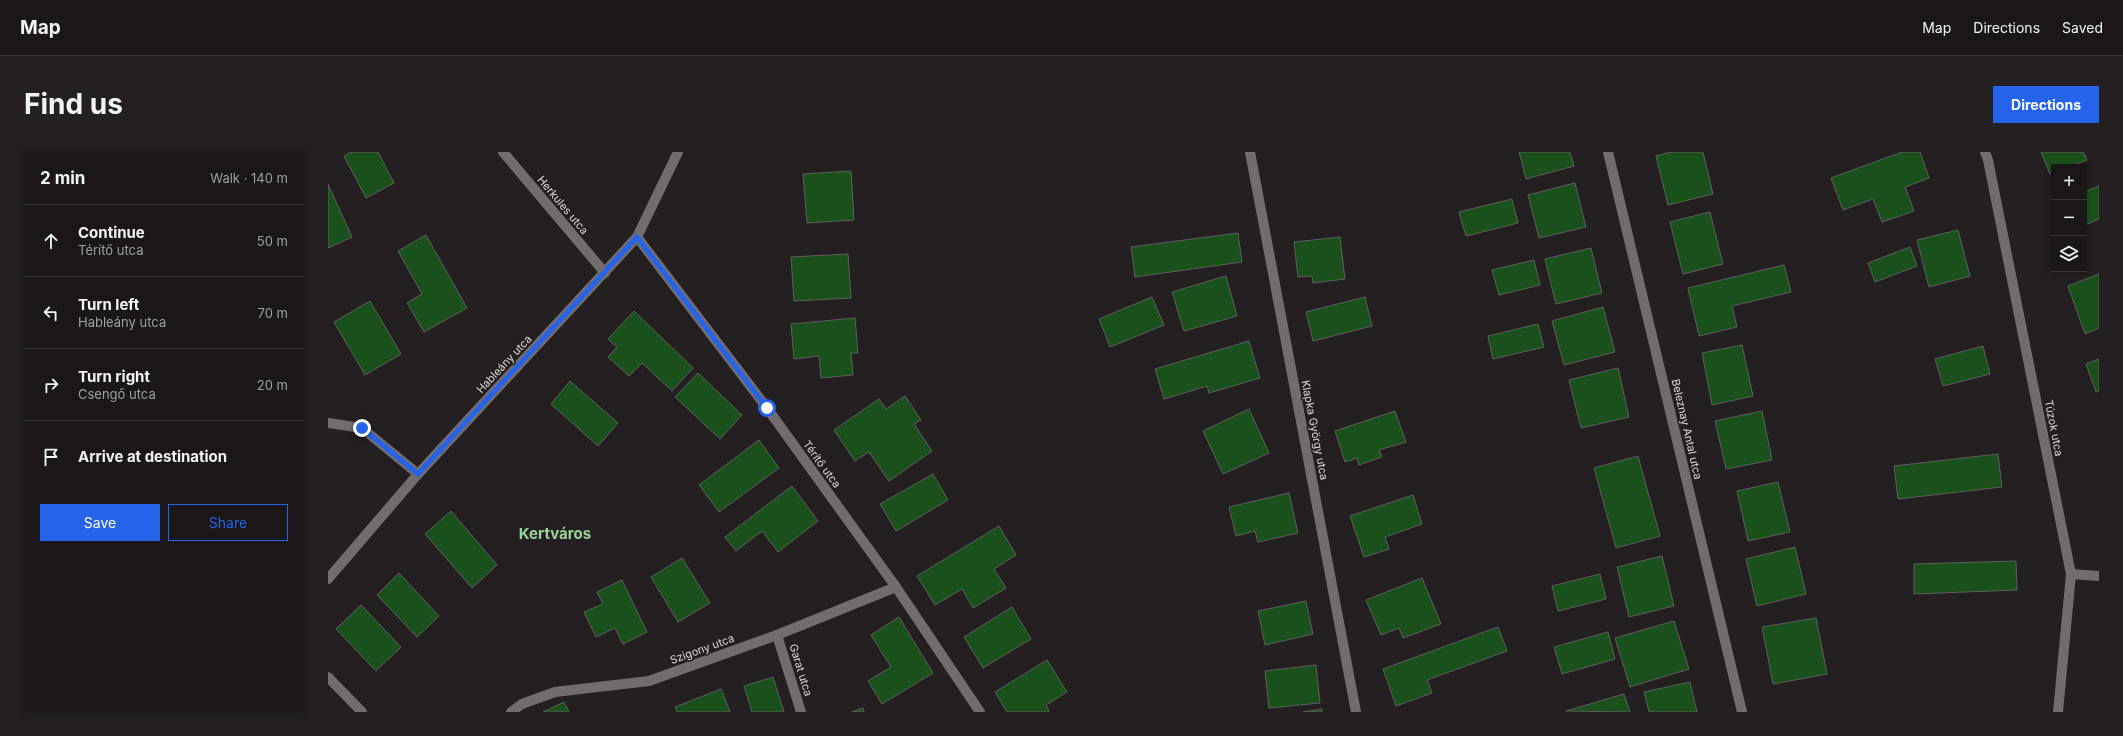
<!DOCTYPE html>
<html lang="en">
<head>
<meta charset="utf-8">
<style>
	:root { --surface:#1b1718; --page:#242021; --text:#f1f3f6; --muted:#a09fa2; --line:#393637; --accent:#2563eb }
	body { margin:0; font-family:Inter,sans-serif; background:var(--page); color:var(--text) }
	.controls { position:absolute; right:12px; top:12px; display:grid; overflow:hidden; border-radius:0px; box-shadow:0 2px 6px #0003 }
	.controls button { width:36px; height:36px; display:grid; place-items:center; padding:0; border:0; border-bottom:1px solid var(--line); background:var(--surface); color:var(--text); font:20px sans-serif }
	.stop { position:absolute; width:12px; height:12px; margin:-9px; border:3px solid #2563eb; border-radius:50%; background:#fff }
	.stop.end { background:#2563eb; border-color:#fff; box-shadow:0 1px 4px #0008 }
	.list { margin:0; padding:0; list-style:none }
	h2 { display:flex; justify-content:space-between; align-items:center; height:52px; margin:0; padding:0 16px; font-size:17px }
	h2 small { font-size:13px; font-weight:400; color:var(--muted) }
	.list li { display:grid; grid-template-columns:26px 1fr auto; gap:12px; align-items:center; box-sizing:border-box; height:72px; padding:0 16px; border-top:1px solid var(--line) }
	.list b { display:block; font-size:15px; white-space:nowrap }
	.list p { margin:0; font-size:13px; white-space:nowrap; color:var(--muted) }
	.list em { font-size:13px; font-style:normal; color:var(--muted) }
	.actions { display:flex; gap:8px; padding:12px 16px }
	.actions a { flex:1; padding:9px 0; border:1px solid var(--accent); border-radius:0px; text-align:center; font-size:14px; color:var(--accent) }
	.actions .main { background:var(--accent); color:#fff }
	.icon { flex:none; width:22px; height:22px; fill:none; stroke:currentColor; stroke-width:2; stroke-linecap:round; stroke-linejoin:round }
	.map { position:relative; flex:none; width:1771px; height:560px; overflow:hidden; border-radius:0px }
	header { display:flex; align-items:center; gap:24px; box-sizing:border-box; height:56px; padding:0 20px; background:var(--surface); border-bottom:1px solid var(--line) }
	header strong { font-size:19px }
	nav { display:flex; gap:22px; margin-inline-start:auto; font-size:14px }
	.intro { display:flex; align-items:center; justify-content:space-between; box-sizing:border-box; height:96px; padding:0 24px }
	h1 { margin:0; font-size:28px }
	.button { padding:10px 18px; border-radius:0px; background:var(--accent); color:#fff; font-size:14px; font-weight:700 }
	main { display:flex; gap:24px; padding:0 24px }
	aside { flex:1; background:var(--surface); border-radius:0px; box-shadow:0 2px 6px #0003 }
	.map>svg:first-child { display:block }
	.building { fill:#19501b; stroke:#5e615d }
	.lines { fill:none; stroke-linecap:round; stroke-linejoin:round }
	.minor { stroke:#726c6e; stroke-width:10 }
	.route { stroke:#2563eb; stroke-width:5 }
	.labels { text-anchor:middle; dominant-baseline:central; stroke-width:3.5; stroke-linejoin:round; paint-order:stroke }
	.street-label { font-size:11px; fill:#dcd8d9; stroke:#241f20 }
	.district-label { font-size:15px; font-weight:bold; fill:#9ad398; stroke:#241f20 }
</style>
</head>
<body>
<header>
<strong>Map</strong>
<nav><a>Map</a><a>Directions</a><a>Saved</a></nav>
</header>
<div class="intro"><h1>Find us</h1><a class="button">Directions</a></div>
<main>
<aside>
<h2>2 min<small>Walk · 140 m</small></h2>
<ul class="list">
<li><svg class="icon" aria-label="ahead" viewBox="0 0 24 24"><path d="M12 20V5M6 11l6-6 6 6"/></svg><div><b>Continue</b><p>Térítő utca</p></div><em>50 m</em></li>
<li><svg class="icon" aria-label="left" viewBox="0 0 24 24"><path d="M17 20v-9H6M10 6l-5 5 5 5"/></svg><div><b>Turn left</b><p>Hableány utca</p></div><em>70 m</em></li>
<li><svg class="icon" aria-label="right" viewBox="0 0 24 24"><path d="M7 20v-9h11M14 6l5 5-5 5"/></svg><div><b>Turn right</b><p>Csengő utca</p></div><em>20 m</em></li>
<li><svg class="icon" aria-label="arrive" viewBox="0 0 24 24"><path d="M6 21V4h12l-3 4 3 4H6"/></svg><div><b>Arrive at destination</b></div></li>
</ul>
<div class="actions"><a class="main">Save</a><a>Share</a></div>
</aside>
<div class="map">
<svg width="1771" height="560" viewBox="0 0 1771 560">
	<rect width="100%" height="100%" fill="#241f20"/>
	<g class="building">
		<polygon points="23,0 50,0 66,31 38,46 16,4"/>
		<polygon points="1191,0 1242,0 1246,14 1198,27"/>
		<polygon points="1343,0 1375,0 1385,42 1340,53 1328,4"/>
		<polygon points="1574,0 1592,0 1601,26 1577,35 1586,59 1554,70 1545,47 1515,58 1503,26"/>
		<polygon points="1713,0 1755,0 1759,8 1741,15 1726,15 1726,21 1722,22"/>
		<polygon points="523,19 526,68 479,71 475,22"/>
		<polygon points="1247,31 1258,75 1211,86 1200,43"/>
		<polygon points="0,32 24,85 0,96"/>
		<polygon points="1771,34 1771,67 1757,73 1756,40"/>
		<polygon points="1184,47 1190,71 1138,84 1131,60"/>
		<polygon points="1382,60 1395,112 1355,122 1342,70"/>
		<polygon points="1630,78 1642,124 1601,135 1589,88"/>
		<polygon points="910,81 914,110 807,125 803,95"/>
		<polygon points="98,83 139,156 96,180 79,151 94,142 70,99"/>
		<polygon points="1012,85 1017,127 985,131 984,124 970,125 966,90"/>
		<polygon points="1582,95 1589,114 1547,130 1540,111"/>
		<polygon points="1263,96 1274,141 1228,152 1217,107"/>
		<polygon points="520,102 523,146 466,149 463,105"/>
		<polygon points="1206,108 1212,133 1171,143 1164,118"/>
		<polygon points="1456,113 1463,140 1404,154 1409,175 1371,184 1360,136"/>
		<polygon points="1771,122 1771,176 1757,182 1740,134"/>
		<polygon points="898,124 909,164 856,179 844,140"/>
		<polygon points="824,145 836,173 782,195 771,167"/>
		<polygon points="1037,145 1044,174 985,189 978,160"/>
		<polygon points="42,149 73,202 37,223 6,170"/>
		<polygon points="1275,155 1287,200 1236,213 1224,169"/>
		<polygon points="306,159 365,216 344,239 314,211 301,224 280,205 289,195 280,187"/>
		<polygon points="527,166 530,201 523,201 525,223 493,226 491,204 466,207 463,172"/>
		<polygon points="1210,172 1216,195 1165,207 1160,184"/>
		<polygon points="921,189 932,226 881,241 879,234 836,247 827,217"/>
		<polygon points="1414,193 1425,244 1384,253 1374,201"/>
		<polygon points="1655,194 1662,222 1615,234 1607,207"/>
		<polygon points="1771,207 1771,239 1768,240 1758,212"/>
		<polygon points="1290,216 1301,265 1253,276 1241,228"/>
		<polygon points="370,221 414,263 392,287 347,245"/>
		<polygon points="242,229 290,271 270,294 223,252"/>
		<polygon points="577,244 593,268 586,272 604,299 561,329 541,300 527,309 506,278 551,247 558,257"/>
		<polygon points="921,257 941,301 895,322 875,279"/>
		<polygon points="1067,259 1078,290 1051,298 1054,305 1031,313 1029,306 1017,310 1007,279"/>
		<polygon points="1434,259 1444,308 1398,317 1387,269"/>
		<polygon points="431,288 451,316 391,360 371,333"/>
		<polygon points="1670,302 1674,335 1570,347 1566,314"/>
		<polygon points="1310,304 1332,384 1288,396 1266,316"/>
		<polygon points="605,322 620,348 568,379 552,352"/>
		<polygon points="1450,330 1462,380 1420,389 1409,339"/>
		<polygon points="464,334 490,369 450,400 434,379 408,399 397,385"/>
		<polygon points="961,341 970,381 930,390 927,379 908,384 901,355"/>
		<polygon points="1085,343 1094,372 1057,385 1061,397 1036,405 1022,364"/>
		<polygon points="123,359 169,413 144,436 97,382"/>
		<polygon points="671,374 688,403 666,417 678,436 645,456 634,437 607,453 589,424"/>
		<polygon points="1467,395 1478,442 1429,454 1418,407"/>
		<polygon points="1334,404 1346,454 1301,465 1289,415"/>
		<polygon points="354,406 382,451 350,470 323,425"/>
		<polygon points="1688,409 1689,438 1586,442 1586,412"/>
		<polygon points="71,421 111,464 89,485 49,443"/>
		<polygon points="1272,422 1278,447 1230,459 1224,434"/>
		<polygon points="1094,426 1113,472 1075,486 1071,476 1053,483 1038,448"/>
		<polygon points="294,428 319,480 295,492 287,476 268,485 256,460 275,452 269,440"/>
		<polygon points="978,449 985,482 937,493 930,459"/>
		<polygon points="33,453 73,495 48,519 8,477"/>
		<polygon points="684,455 703,487 655,516 636,485"/>
		<polygon points="571,465 605,521 554,552 540,529 563,515 543,483"/>
		<polygon points="1488,466 1499,522 1445,532 1434,475"/>
		<polygon points="1346,469 1361,517 1302,535 1287,486"/>
		<polygon points="1170,475 1179,499 1099,528 1104,541 1068,554 1055,517"/>
		<polygon points="1280,480 1287,507 1234,522 1226,495"/>
		<polygon points="719,508 739,540 718,553 721,559 719,560 679,560 667,540"/>
		<polygon points="988,513 992,551 941,556 937,519"/>
		<polygon points="445,525 456,560 424,560 416,534"/>
		<polygon points="1362,530 1369,560 1321,560 1316,540"/>
		<polygon points="393,537 402,560 349,560 347,555"/>
		<polygon points="1296,542 1302,560 1238,559"/>
		<polygon points="236,550 241,560 215,560"/>
		<polygon points="535,556 536,560 524,560"/>
		<polygon points="994,557 994,560 975,560"/>
	</g>
	<g class="lines">
		<g class="minor">
			<polyline points="175,0 277,121"/>
			<polyline points="922,0 1028,560"/>
			<polyline points="1280,0 1414,560"/>
			<polyline points="1657,0 1660,8 1743,422 1730,560"/>
			<polyline points="309,85 439,256 568,435 652,560"/>
			<polyline points="0,271 34,276 90,322"/>
			<polyline points="1743,422 1771,424"/>
			<polyline points="0,427 90,322 309,85 350,0"/>
			<polyline points="449,483 473,560"/>
			<polyline points="0,525 34,560"/>
			<polyline points="183,560 194,552 227,540 321,529 449,483 568,435"/>
		</g>
	</g>
	<g class="lines">
		<polyline class="route" points="34,276 90,322 309,85 439,256"/>
	</g>
	<g class="labels">
		<g class="street-label">
			<text transform="translate(235 53) rotate(50)">Herkules utca</text>
			<text transform="translate(176 212) rotate(-47)">Hableány utca</text>
			<text transform="translate(1726 276) rotate(79)">Túzok utca</text>
			<text transform="translate(1359 277) rotate(77)">Beleznay Antal utca</text>
			<text transform="translate(987 278) rotate(79)">Klapka György utca</text>
			<text transform="translate(494 312) rotate(54)">Térítő utca</text>
			<text transform="translate(374 497) rotate(-20)">Szigony utca</text>
			<text transform="translate(473 518) rotate(73)">Garat utca</text>
		</g>
		<g class="district-label">
			<text x="227" y="381">Kertváros</text>
		</g>
	</g>
</svg>
<div class="controls">
<button>+</button>
<button>−</button>
<button><svg class="icon" aria-label="layers" viewBox="0 0 24 24"><path d="M12 4l9 5-9 5-9-5zM3 14l9 5 9-5"/></svg></button>
</div>
<div class="stop" style="left:439px;top:256px"></div>
<div class="stop end" style="left:34px;top:276px"></div>
</div>
</main>
</body>
</html>
